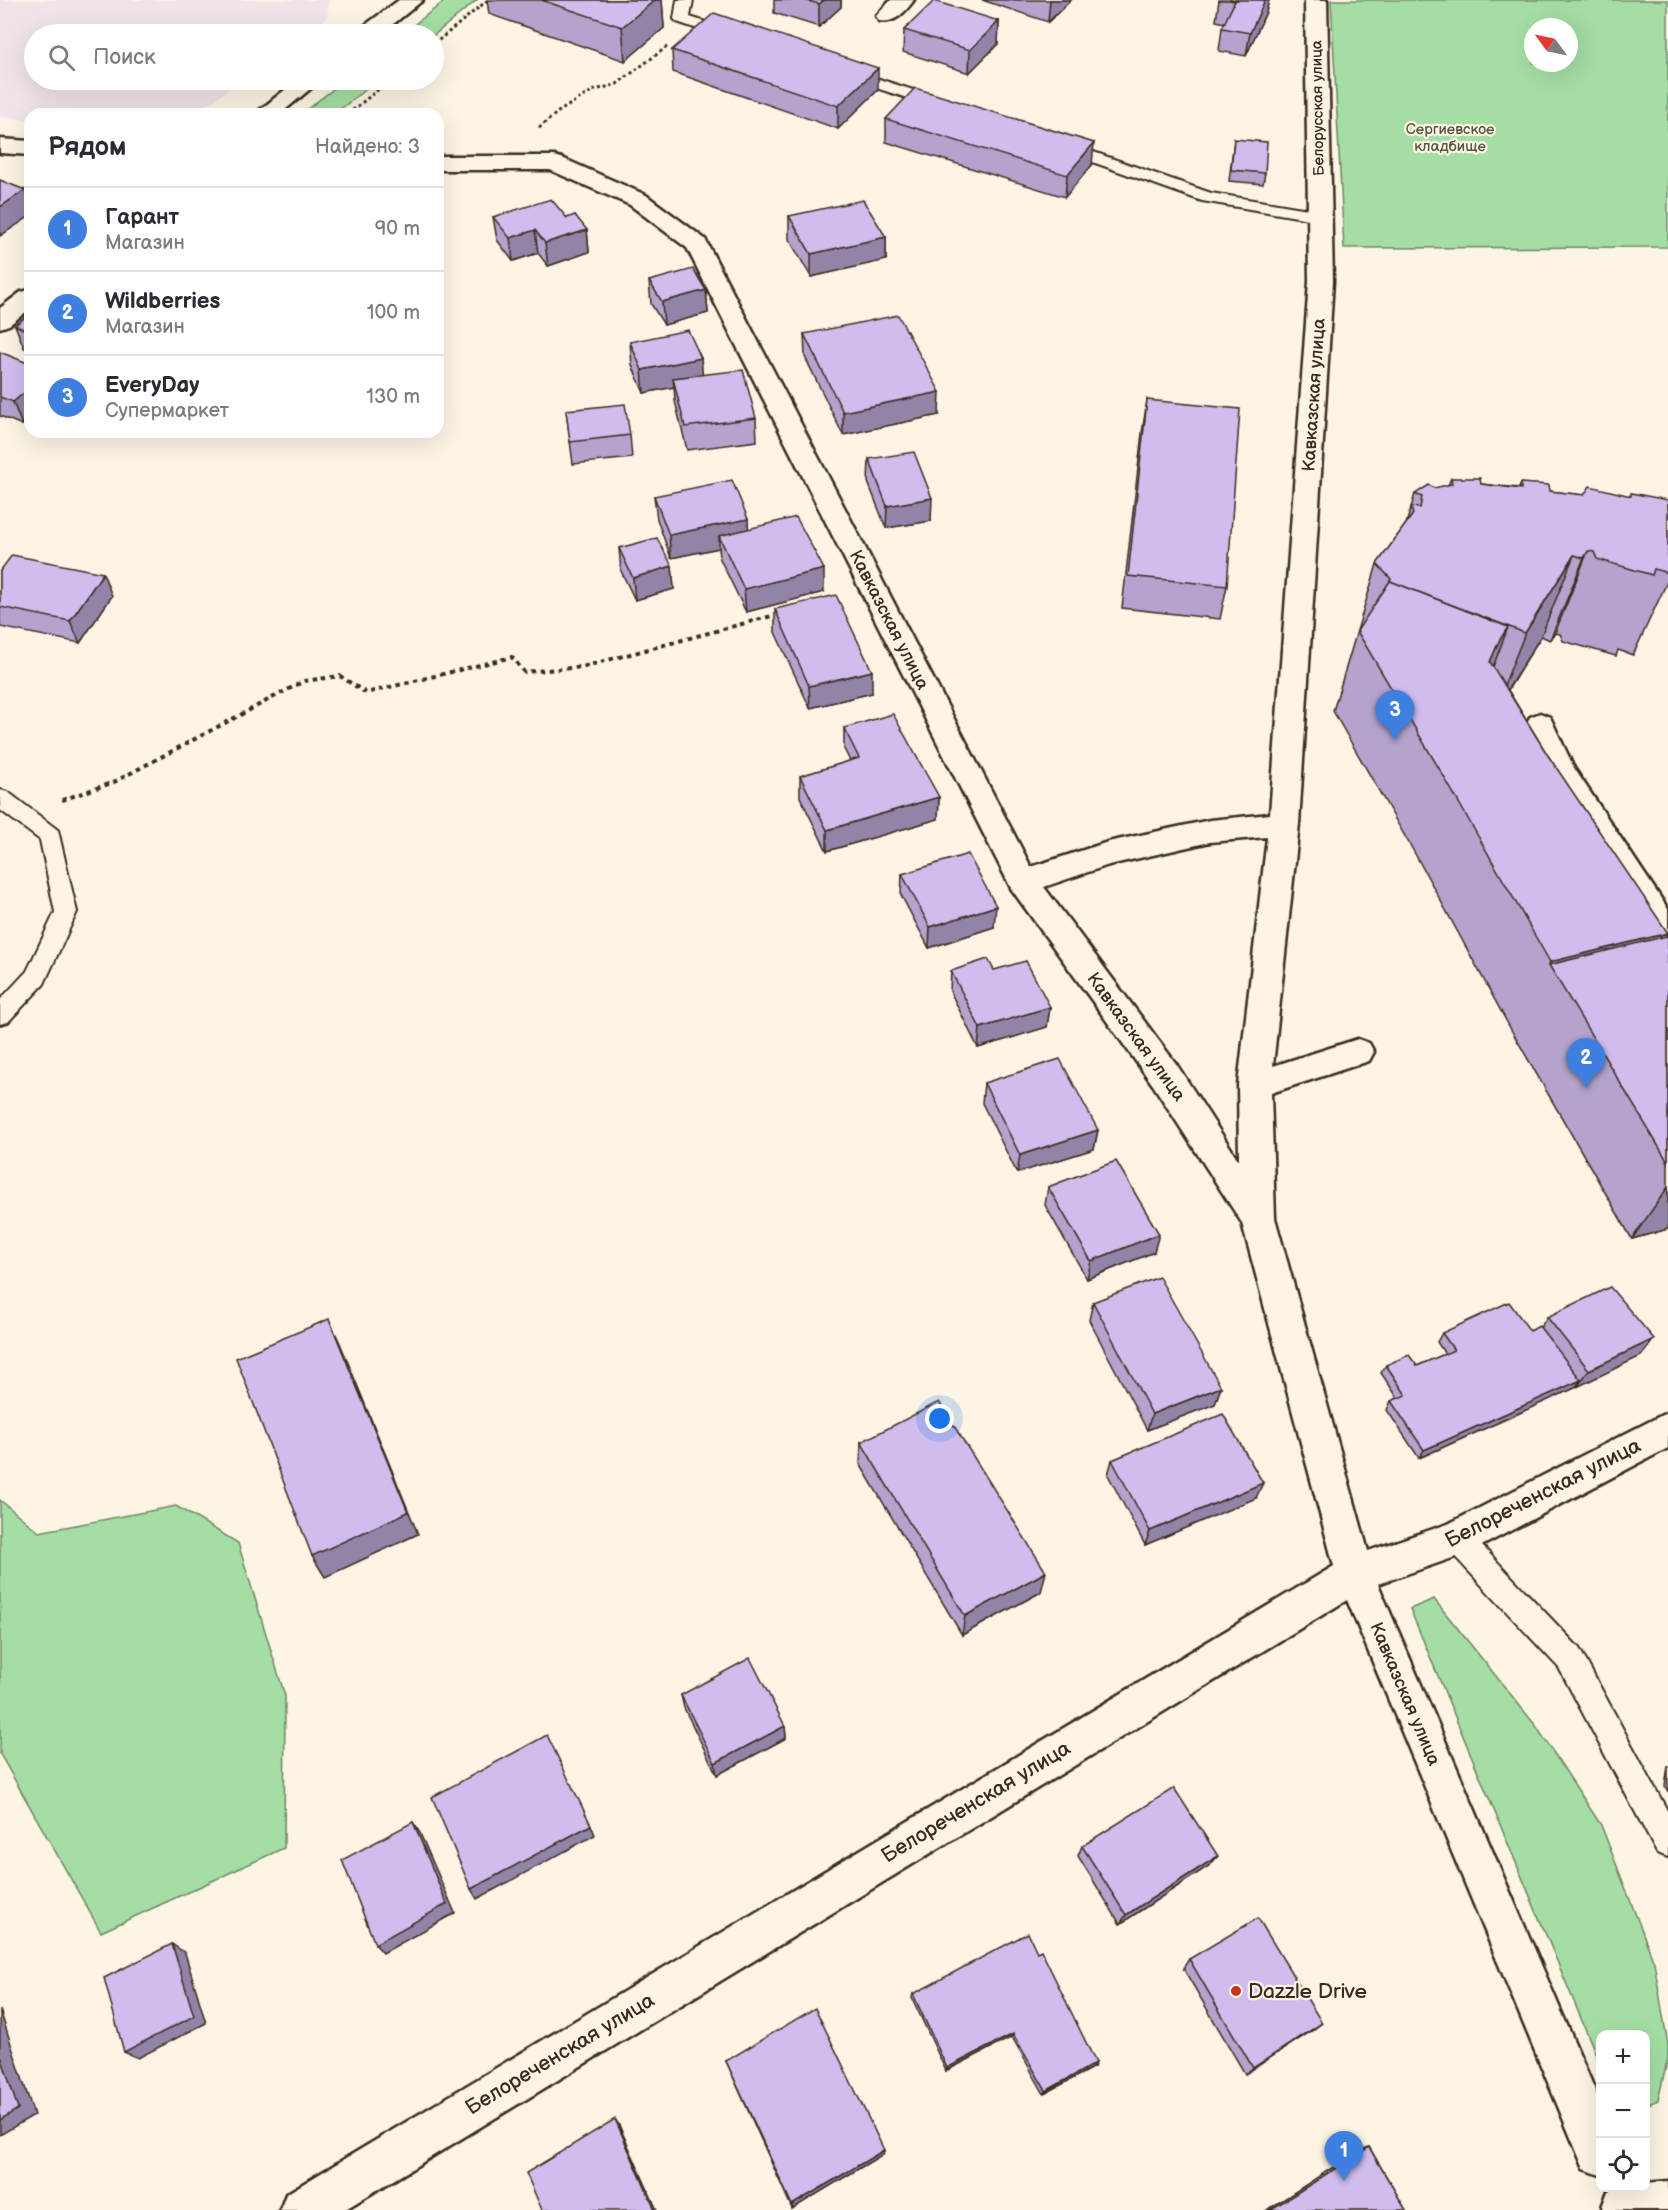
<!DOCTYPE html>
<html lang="ru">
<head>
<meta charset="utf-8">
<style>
	:root { --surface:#fff; --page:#f7f7f7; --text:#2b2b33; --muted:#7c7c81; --line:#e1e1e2; --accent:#0b8043 }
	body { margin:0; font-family:"Balsamiq Sans",sans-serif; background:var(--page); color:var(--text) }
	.controls { position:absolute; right:18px; bottom:18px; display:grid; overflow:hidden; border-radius:12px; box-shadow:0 6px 24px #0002 }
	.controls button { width:54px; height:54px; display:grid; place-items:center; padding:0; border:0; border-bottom:2px solid var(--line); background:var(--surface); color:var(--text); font:30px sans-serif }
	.compass { position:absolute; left:1524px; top:18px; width:54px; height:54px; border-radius:50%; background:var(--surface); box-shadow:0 6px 24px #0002; rotate:303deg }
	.you { position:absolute; left:940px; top:1419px; width:21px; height:21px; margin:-15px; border:4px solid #fff; border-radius:50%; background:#1a73e8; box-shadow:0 0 0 9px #1a73e833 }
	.badge { display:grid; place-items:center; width:39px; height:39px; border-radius:50%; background:var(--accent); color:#fff; font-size:20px; font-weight:700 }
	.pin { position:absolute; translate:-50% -50px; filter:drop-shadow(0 2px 3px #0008) }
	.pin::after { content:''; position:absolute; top:32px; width:21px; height:18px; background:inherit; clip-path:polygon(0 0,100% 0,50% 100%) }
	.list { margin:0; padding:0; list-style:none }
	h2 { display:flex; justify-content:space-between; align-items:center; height:78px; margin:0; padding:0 24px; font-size:26px }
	h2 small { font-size:20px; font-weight:400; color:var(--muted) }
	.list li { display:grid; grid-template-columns:39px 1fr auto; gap:18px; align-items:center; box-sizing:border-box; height:84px; padding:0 24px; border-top:2px solid var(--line) }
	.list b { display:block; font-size:22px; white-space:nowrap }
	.list p { margin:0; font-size:20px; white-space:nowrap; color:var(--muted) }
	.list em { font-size:20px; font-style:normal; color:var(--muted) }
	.icon { flex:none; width:33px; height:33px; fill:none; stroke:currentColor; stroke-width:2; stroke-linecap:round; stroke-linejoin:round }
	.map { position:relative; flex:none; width:1668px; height:2210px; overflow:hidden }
	.search { position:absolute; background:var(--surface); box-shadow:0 6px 24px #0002; left:24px; top:24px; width:420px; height:66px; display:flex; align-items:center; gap:15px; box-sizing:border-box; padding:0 21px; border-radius:33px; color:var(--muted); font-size:22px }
	.panel { position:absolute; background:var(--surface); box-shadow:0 6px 24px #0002; left:24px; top:108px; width:420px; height:330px; border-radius:18px }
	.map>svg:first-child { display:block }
	.built { fill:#efe4e8 }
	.green { fill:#a4dea4; stroke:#708461; stroke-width:1.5; fill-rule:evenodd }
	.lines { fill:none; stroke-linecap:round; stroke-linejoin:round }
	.service-casing { stroke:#3b2a1e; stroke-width:4 }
	.minor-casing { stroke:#3b2a1e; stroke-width:5 }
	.secondary-casing { stroke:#3b2a1e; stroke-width:5 }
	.path-far1 { stroke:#3b2a1e; stroke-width:3; stroke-dasharray:3 3; stroke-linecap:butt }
	.path { stroke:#3b2a1e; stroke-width:4; stroke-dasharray:4.5 4.5; stroke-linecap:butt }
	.service { fill:#fcf5e5; fill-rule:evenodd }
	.minor { fill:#fcf5e5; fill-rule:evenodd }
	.secondary { fill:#fcf5e5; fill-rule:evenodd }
	.wall { fill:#b3a3cd; stroke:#3b2a1e; stroke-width:1.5 }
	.shaded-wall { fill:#9284a7; stroke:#3b2a1e; stroke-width:1.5 }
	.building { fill:#d0bdee; stroke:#3b2a1e; stroke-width:1.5 }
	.poi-dot { fill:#c8321e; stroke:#fcf5e5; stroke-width:2 }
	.labels { text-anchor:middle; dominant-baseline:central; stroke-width:4.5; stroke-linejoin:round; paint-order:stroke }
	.far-street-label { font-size:15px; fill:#3b2a1e; stroke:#fcf5e5 }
	.far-park-label { font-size:15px; fill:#555740; stroke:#fcf5e5 }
	.street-label { font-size:18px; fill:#3b2a1e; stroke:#fcf5e5 }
	.near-street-label { font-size:21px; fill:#3b2a1e; stroke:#fcf5e5 }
	.near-poi-label { font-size:21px; fill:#3b2a1e; stroke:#fcf5e5; text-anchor:start }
</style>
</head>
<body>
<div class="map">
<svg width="1668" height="2210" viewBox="0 0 1668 2210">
	<rect width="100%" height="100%" fill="#fcf5e5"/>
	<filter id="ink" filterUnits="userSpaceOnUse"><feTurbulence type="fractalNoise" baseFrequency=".0167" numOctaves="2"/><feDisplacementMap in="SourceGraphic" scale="12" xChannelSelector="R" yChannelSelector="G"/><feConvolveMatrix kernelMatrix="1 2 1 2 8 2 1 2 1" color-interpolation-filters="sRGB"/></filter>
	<g filter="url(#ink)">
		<polygon class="built" points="0,0 329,0 327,18 304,34 34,34 34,80 242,80 194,114 30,114 30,120 0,117"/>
		<g class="green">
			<polygon points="446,0 477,0 434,35 402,34"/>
			<path d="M1331,0H1668V247L1344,248ZM1533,27H1569V63H1533Z"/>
			<polygon points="345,80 378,80 334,114 301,114"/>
			<polygon points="0,1500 39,1532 176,1506 238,1543 285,1696 284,1848 101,1932 0,1754"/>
			<polygon points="1434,1599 1536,1726 1601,1825 1654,1962 1668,2045 1668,2058 1658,2100 1646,2105 1646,2034 1600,2034 1600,2064 1410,1609"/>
		</g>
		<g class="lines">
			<g class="service-casing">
				<g id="service">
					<polygon points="677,0 693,0 690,17 736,32 738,35 730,40 677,22 674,19"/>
					<polygon points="848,69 947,101 949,104 941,109 935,107 842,77 840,74 842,71"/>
					<polygon points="1062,141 1211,193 1320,211 1326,212 1329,216 1326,220 1320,221 1202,201 1056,149 1054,146 1056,143"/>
					<polygon points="0,790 8,792 58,830 77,912 44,984 8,1022 0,1024 0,1000 27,971 55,912 40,840 0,810"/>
					<polygon points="1457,1526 1467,1530 1579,1648 1668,1812 1668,1857 1657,1853 1559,1668 1447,1548 1443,1539 1447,1530"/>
				</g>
			</g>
			<g class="minor-casing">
				<g id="minor">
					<path d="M891,0H914C905,12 895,24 879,21L876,16Z"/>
					<path d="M1305,0H1327L1333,281L1299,824L1273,1066L1358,1039L1369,1043L1374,1052L1369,1061L1271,1093L1275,1218L1368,1551L1448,1524L1668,1412V1448L1470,1552L1378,1584L1600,2102V2175L1584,2169L1347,1600L344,2210H280L286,2194L1334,1566L1242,1223L1153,1085L1012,890L687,248L630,205L550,170H438V156H554L562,158L646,195L705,239L1031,867L1108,842L1210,820L1270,814L1309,281ZM1267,837L1238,1085L1239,1161L1177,1065L1044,887L1109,865L1210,842Z"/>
					<polygon points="0,139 30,141 30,155 0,153"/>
					<polygon points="1540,713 1550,717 1574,768 1668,909 1668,946 1657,943 1551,780 1526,724 1530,717"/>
					<polygon points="1668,2181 1668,2210 1603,2210 1602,2207 1608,2191 1617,2188 1646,2188 1646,2183"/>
				</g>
			</g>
			<g class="secondary-casing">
				<g id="secondary">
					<polygon points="399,0 423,0 381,34 358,34 360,29"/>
					<polygon points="297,80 321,80 280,114 255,114"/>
					<polygon points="30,290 30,309 9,325 0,328 0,308 21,292"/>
				</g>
			</g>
			<g class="path-far1">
				<polyline points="434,44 488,0"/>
				<polyline points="348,114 390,80"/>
				<polyline points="539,128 558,112 592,91 617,84 668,46"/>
			</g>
			<polyline class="path" points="62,800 114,782 304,681 340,676 366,693 512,657 524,672 582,667 779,614"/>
			<use href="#service" class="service"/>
			<use href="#minor" class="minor"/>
			<use href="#secondary" class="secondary"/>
		</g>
		<g class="wall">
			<polygon points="487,0 662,0 664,28 625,61 489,14"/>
			<polygon points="774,0 841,0 841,7 819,27 774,13"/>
			<polygon points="982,0 1071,0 1048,22"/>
			<polygon points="1219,0 1269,0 1266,12 1246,56 1219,51 1222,28 1225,23 1216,21"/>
			<polygon points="999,21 998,44 969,73 903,52 904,30"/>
			<polygon points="672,50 878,90 838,129 673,72"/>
			<polygon points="886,119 1092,165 1065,197 886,142"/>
			<polygon points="1234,139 1265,173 1263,184 1229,181"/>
			<polygon points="789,216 886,237 886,260 811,277 789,239"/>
			<polygon points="493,217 567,218 587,230 589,252 548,266 538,253 513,261 497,240"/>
			<polygon points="649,281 706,290 708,313 664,325 651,304"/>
			<polygon points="30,314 30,350 24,348 15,325"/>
			<polygon points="804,334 939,415 843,435 805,357"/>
			<polygon points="630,342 701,358 702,374 756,418 757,441 687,450 675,401 674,387 644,393 632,365"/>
			<polygon points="0,352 22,425 0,416"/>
			<polygon points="1147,400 1227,586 1220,619 1122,608 1142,433"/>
			<polygon points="566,410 630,435 632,458 573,464"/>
			<polygon points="869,459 931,521 886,528 868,482"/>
			<polygon points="1451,478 1481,484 1519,488 1521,483 1550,491 1584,495 1631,496 1668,500 1668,580 1633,655 1618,650 1616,656 1563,641 1560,634 1555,633 1550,640 1541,636 1508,690 1547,754 1668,934 1667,936 1668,938 1668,1229 1632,1239 1514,1035 1414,852 1333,711 1377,564 1406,524 1415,494 1448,485"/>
			<polygon points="654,496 748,529 824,592 746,612 720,559 719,548 671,558 657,519"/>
			<polygon points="619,548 672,566 674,589 635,600 621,571"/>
			<polygon points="0,571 112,596 80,643 0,627"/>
			<polygon points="775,609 872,693 810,708 775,632"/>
			<polygon points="844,728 939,797 938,819 827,851 800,797 800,776 850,761 844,749"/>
			<polygon points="902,874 994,927 929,948 901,895"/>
			<polygon points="994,970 1050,1007 1047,1027 978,1048 950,991 951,971"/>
			<polygon points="984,1083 1098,1130 1094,1149 1017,1173 982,1103"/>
			<polygon points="1048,1187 1154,1252 1087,1279 1045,1205"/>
			<polygon points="1093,1302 1221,1387 1215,1404 1147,1430 1089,1320"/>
			<polygon points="1547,1317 1654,1339 1641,1356 1576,1386 1575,1388 1419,1458 1387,1410 1391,1401 1398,1398 1381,1373 1386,1365 1417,1366 1445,1354 1437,1342 1442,1333 1530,1331 1540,1328"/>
			<polygon points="861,1442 1041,1592 962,1635 860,1464"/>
			<polygon points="1112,1460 1256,1498 1145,1545 1108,1475"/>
			<polygon points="681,1695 785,1726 786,1738 717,1775 684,1708"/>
			<polygon points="1668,1766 1668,1792 1665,1786"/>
			<polygon points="1082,1846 1210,1865 1120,1924 1078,1856"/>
			<polygon points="1189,1959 1313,2030 1245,2074 1183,1968"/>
			<polygon points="913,1994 1094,2067 1044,2094 1012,2037 946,2071 912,1998"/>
			<polygon points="726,2061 884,2150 883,2154 792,2209"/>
			<polygon points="1369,2147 1406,2210 1267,2210 1358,2151"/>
		</g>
		<g class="shaded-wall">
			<polygon points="655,0 662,0 664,28 625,61 622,27"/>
			<polygon points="824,0 841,0 841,7 819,27 819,4"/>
			<polygon points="1050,0 1071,0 1048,22"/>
			<polygon points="1265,0 1269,0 1266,12 1246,56 1250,33"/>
			<polygon points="999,21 998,44 969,73 970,50"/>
			<polygon points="878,68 878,90 838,129 838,106"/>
			<polygon points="1094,143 1092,165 1065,197 1067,175"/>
			<polygon points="25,190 30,204 30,216 0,236 0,207"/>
			<polygon points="535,230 538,253 513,261 510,238"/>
			<polygon points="587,230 589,252 548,266 545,243"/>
			<polygon points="886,237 886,260 811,277 811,254"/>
			<polygon points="706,290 708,313 664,325 662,302"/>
			<polygon points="701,358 703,381 673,378 674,387 644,393 642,370"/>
			<polygon points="30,388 30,419 22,425 13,402"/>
			<polygon points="940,392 939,415 843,435 843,412"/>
			<polygon points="932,498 931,521 886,528 887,506"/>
			<polygon points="748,519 749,542 719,536 719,548 671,558 669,535"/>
			<polygon points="1588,551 1555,633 1550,640 1584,558"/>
			<polygon points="1574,555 1541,636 1493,713 1525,633"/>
			<polygon points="672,566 674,589 635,600 633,578"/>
			<polygon points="824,569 824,592 746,612 744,589"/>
			<polygon points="103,573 112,596 80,643 70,621"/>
			<polygon points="1508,627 1478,707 1490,662 1499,641"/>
			<polygon points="872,671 872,693 810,708 809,686"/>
			<polygon points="939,797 938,819 827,851 827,830"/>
			<polygon points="996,906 994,927 929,948 930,927"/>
			<polygon points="1668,933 1626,1007 1549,965 1550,962"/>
			<polygon points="1050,1007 1047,1027 978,1048 980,1028"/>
			<polygon points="1098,1130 1094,1149 1017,1173 1020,1155"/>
			<polygon points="1668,1187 1668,1229 1632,1239"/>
			<polygon points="1159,1234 1154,1252 1087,1279 1091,1261"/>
			<polygon points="329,1319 340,1343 418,1534 325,1577 312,1556"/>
			<polygon points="1654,1339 1641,1356 1577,1387 1589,1370"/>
			<polygon points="1581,1380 1575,1388 1419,1458 1424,1450"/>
			<polygon points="1221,1387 1215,1404 1147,1430 1152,1414"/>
			<polygon points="1263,1483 1256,1498 1145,1545 1150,1531"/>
			<polygon points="1046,1572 1041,1592 962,1635 965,1616"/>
			<polygon points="785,1726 786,1738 717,1775 715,1763"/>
			<polygon points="413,1822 420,1833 455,1913 383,1953 375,1944"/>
			<polygon points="591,1825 595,1835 477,1899 471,1889"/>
			<polygon points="1218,1856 1210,1865 1120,1924 1126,1915"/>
			<polygon points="172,1944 185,1953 206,2023 138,2058 124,2052"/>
			<polygon points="0,2010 34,2115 0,2135"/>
			<polygon points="1322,2023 1313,2030 1245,2074 1253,2068"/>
			<polygon points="1013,2034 1012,2037 946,2071 947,2068"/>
			<polygon points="1096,2063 1094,2067 1044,2094 1046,2091"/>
			<polygon points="615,2119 619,2125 657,2210 655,2210"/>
			<polygon points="884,2150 883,2154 792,2209 792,2205"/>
		</g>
		<g class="building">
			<polygon points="541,0 655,0 622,27"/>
			<polygon points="804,0 824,0 819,4"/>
			<polygon points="1229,0 1265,0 1250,33 1222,28 1235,1"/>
			<polygon points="934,1 999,21 970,50 904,30"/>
			<polygon points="714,13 878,68 838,106 672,50"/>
			<polygon points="915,88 1094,143 1067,175 886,119"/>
			<polygon points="1234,139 1267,142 1265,173 1231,170"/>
			<polygon points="0,180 25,190 0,207"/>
			<polygon points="551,199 567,218 575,215 587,230 545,243 535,230 510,238 493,217"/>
			<polygon points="863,200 886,237 811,254 789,216"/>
			<polygon points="693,269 706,290 662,302 649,281"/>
			<polygon points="30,314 30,332 15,325"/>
			<polygon points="898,315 940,392 843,412 804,334"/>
			<polygon points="688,330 701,358 642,370 630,342"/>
			<polygon points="0,352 30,364 30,388 13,402 0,397"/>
			<polygon points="743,370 756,418 685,427 673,378"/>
			<polygon points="1147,400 1240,409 1227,586 1128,576"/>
			<polygon points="625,404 630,435 570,442 566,410"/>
			<polygon points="914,452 932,498 887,506 869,459"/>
			<polygon points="1451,478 1480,478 1481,484 1521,489 1521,483 1549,485 1550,491 1584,495 1590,486 1631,496 1631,493 1668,500 1668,573 1654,569 1652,575 1597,559 1594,552 1588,551 1584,558 1574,555 1525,633 1390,581 1391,579 1377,564 1413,514 1411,507 1420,508 1422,497 1415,494 1429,485 1434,488 1452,484"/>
			<polygon points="732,480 748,519 669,535 654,496"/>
			<polygon points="796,517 824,569 744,589 719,536"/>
			<polygon points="657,538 672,566 633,578 619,548"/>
			<polygon points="12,555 103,573 70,621 0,607 0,571"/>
			<polygon points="1390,581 1508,627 1499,641 1490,662 1547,754 1668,933 1550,962 1443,775 1357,631"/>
			<polygon points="836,595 872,671 809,686 775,609"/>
			<polygon points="893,714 939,797 827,830 800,776 859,758 844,728"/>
			<polygon points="968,854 996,906 930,927 902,874"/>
			<polygon points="1667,936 1668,938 1668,1162 1549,965"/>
			<polygon points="988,959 994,970 1026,961 1050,1007 980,1028 951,971"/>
			<polygon points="1060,1059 1098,1130 1020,1155 984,1083"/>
			<polygon points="1116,1161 1159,1234 1091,1261 1048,1187"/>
			<polygon points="1159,1277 1221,1387 1152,1414 1093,1302"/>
			<polygon points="1610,1287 1654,1339 1589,1370 1547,1317"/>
			<polygon points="1509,1302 1530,1331 1539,1326 1581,1380 1424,1450 1391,1401 1406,1395 1386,1365 1409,1355 1417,1366 1454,1350 1442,1333"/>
			<polygon points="329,1319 408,1512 312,1556 236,1358"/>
			<polygon points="939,1402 1046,1572 965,1616 861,1442"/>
			<polygon points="1223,1414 1263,1483 1150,1531 1112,1460"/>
			<polygon points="750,1658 785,1726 715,1763 681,1695"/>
			<polygon points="547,1735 591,1825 471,1889 432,1797"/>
			<polygon points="1174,1788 1218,1856 1126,1915 1082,1846"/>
			<polygon points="413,1822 447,1904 375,1944 342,1860"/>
			<polygon points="1258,1918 1322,2023 1253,2068 1189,1959"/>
			<polygon points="1028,1933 1037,1952 1041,1950 1096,2063 1046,2091 1013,2034 947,2068 913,1994"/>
			<polygon points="172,1944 194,2016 124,2052 104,1978"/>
			<polygon points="815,2008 884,2150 792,2205 726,2061"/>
			<polygon points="0,2053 18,2109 0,2120"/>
			<polygon points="615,2119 655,2210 542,2210 526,2173"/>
			<polygon points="1369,2147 1406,2210 1270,2210"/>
		</g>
	</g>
	<circle class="poi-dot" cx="1236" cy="1991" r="6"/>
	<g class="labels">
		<g class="far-street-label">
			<text transform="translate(1318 108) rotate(-91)">Белорусская улица</text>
		</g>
		<g class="far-park-label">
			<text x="1450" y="129">Сергиевское<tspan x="1450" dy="17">кладбище</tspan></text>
		</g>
		<g class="street-label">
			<text transform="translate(1314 395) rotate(-86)">Кавказская улица</text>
			<text transform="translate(889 620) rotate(63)">Кавказская улица</text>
			<text transform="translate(1136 1037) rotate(54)">Кавказская улица</text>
			<text transform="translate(1405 1694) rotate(67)">Кавказская улица</text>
		</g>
		<g class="near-street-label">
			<text transform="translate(1543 1493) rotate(-27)">Белореченская улица</text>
			<text transform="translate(976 1802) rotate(-31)">Белореченская улица</text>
			<text transform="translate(560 2054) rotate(-31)">Белореченская улица</text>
		</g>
		<g class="near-poi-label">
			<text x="1248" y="1991">Dazzle Drive</text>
		</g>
	</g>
</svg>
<div class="controls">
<button>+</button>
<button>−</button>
<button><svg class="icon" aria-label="locate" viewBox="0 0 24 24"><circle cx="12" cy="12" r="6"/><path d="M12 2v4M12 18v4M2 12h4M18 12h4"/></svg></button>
</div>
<svg class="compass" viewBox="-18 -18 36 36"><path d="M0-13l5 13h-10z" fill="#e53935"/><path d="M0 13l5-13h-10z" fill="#7c7c81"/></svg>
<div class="you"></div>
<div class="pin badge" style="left:1344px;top:2181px;background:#3f7fe0">1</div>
<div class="pin badge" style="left:1586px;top:1088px;background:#3f7fe0">2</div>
<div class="pin badge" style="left:1395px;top:740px;background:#3f7fe0">3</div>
<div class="search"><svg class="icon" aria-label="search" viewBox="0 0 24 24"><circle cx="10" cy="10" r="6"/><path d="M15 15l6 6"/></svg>Поиск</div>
<section class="panel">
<h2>Рядом<small>Найдено: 3</small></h2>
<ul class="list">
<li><span class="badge" style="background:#3f7fe0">1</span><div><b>Гарант</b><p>Магазин</p></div><em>90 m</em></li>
<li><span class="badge" style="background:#3f7fe0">2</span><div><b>Wildberries</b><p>Магазин</p></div><em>100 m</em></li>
<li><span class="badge" style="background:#3f7fe0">3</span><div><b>EveryDay</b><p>Супермаркет</p></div><em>130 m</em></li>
</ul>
</section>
</div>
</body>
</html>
